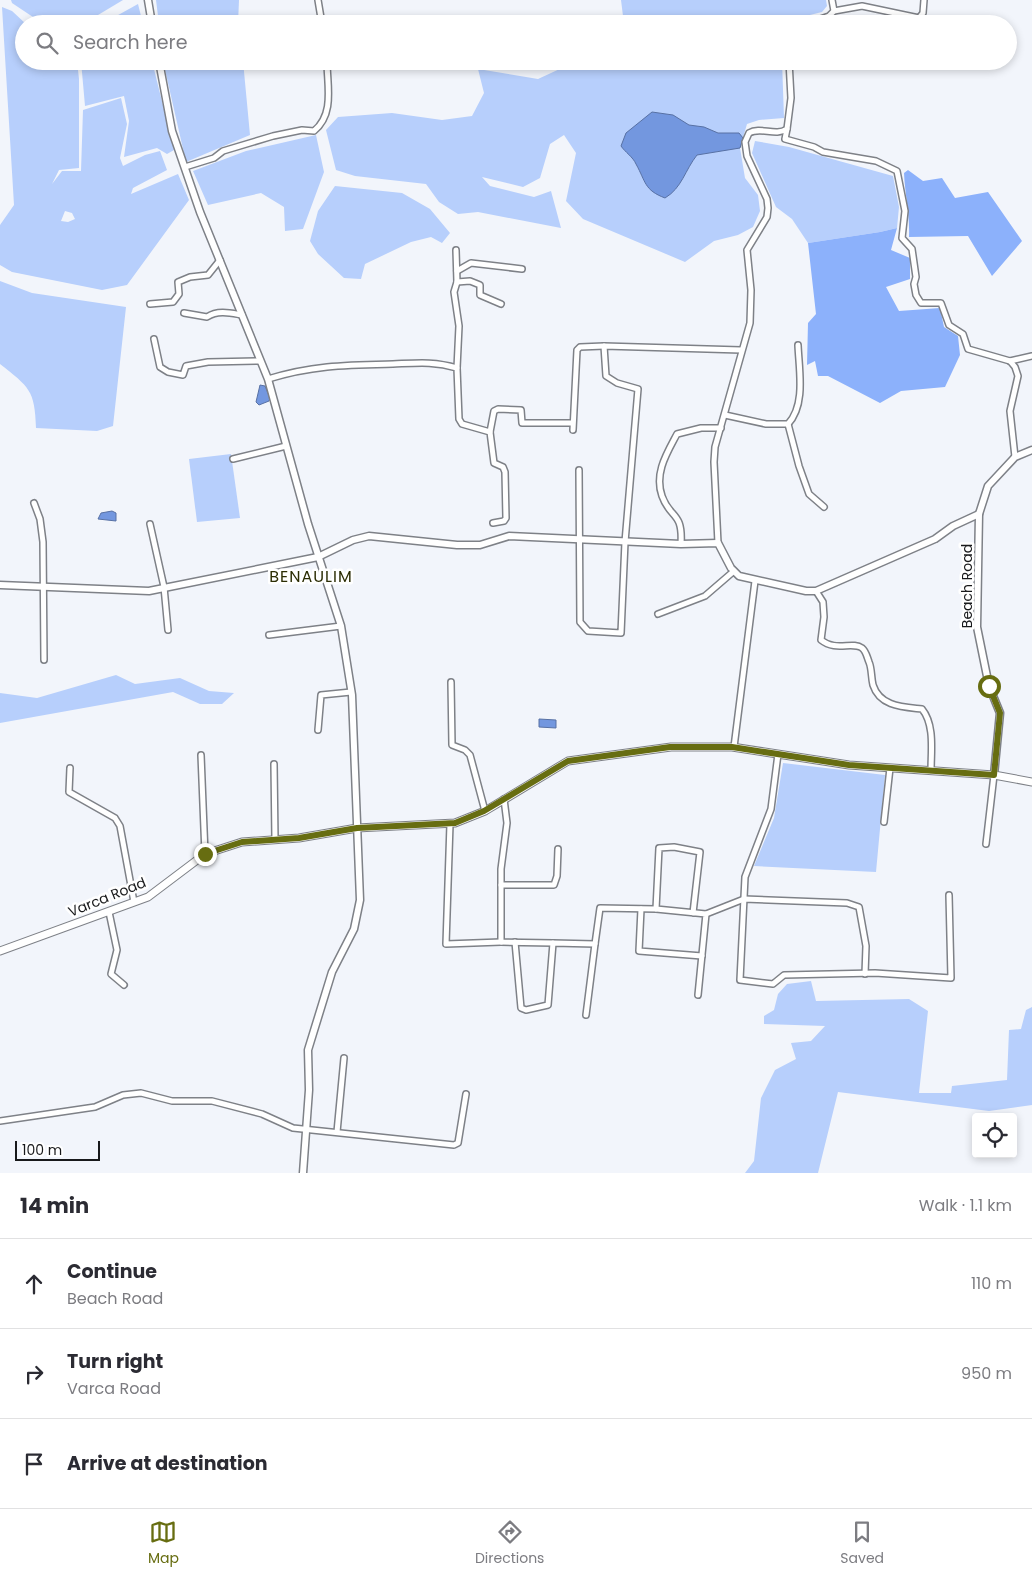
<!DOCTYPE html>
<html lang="en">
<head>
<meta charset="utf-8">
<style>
	:root { --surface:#fff; --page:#f2f2f3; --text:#2b2b33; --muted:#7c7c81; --line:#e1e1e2; --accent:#676d11 }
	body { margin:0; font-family:Poppins,sans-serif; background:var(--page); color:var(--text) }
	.controls { position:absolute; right:15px; bottom:15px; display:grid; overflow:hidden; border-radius:5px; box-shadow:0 2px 8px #0003 }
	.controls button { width:45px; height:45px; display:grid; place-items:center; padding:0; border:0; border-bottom:1px solid var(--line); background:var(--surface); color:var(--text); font:25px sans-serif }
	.scale { position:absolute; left:15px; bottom:12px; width:85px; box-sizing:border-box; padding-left:5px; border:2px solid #18191b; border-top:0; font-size:14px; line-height:18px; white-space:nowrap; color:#18191b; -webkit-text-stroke:4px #fff; paint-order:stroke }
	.stop { position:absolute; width:15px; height:15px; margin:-11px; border:4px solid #676d11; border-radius:50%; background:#fff }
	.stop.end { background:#676d11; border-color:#fff; box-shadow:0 1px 5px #0008 }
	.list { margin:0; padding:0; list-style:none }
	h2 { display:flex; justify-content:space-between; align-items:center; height:65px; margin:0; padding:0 20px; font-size:21px }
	h2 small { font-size:16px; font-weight:400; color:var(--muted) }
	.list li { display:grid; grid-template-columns:32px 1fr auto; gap:15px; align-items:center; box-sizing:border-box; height:90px; padding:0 20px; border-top:1px solid var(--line) }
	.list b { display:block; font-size:19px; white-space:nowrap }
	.list p { margin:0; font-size:16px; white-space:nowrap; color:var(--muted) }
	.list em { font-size:16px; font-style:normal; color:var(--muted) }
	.icon { flex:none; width:28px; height:28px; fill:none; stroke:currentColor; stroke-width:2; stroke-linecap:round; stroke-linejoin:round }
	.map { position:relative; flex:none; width:1032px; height:1173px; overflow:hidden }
	.search { position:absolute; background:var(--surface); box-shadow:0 2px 8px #0003; left:15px; right:15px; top:15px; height:55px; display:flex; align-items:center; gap:12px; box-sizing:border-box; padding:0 18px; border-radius:28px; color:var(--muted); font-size:19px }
	.sheet { height:335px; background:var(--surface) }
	nav { display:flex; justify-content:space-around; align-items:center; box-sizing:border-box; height:70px; border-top:1px solid var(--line); background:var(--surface); font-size:14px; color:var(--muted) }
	nav a { display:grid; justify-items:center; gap:2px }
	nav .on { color:var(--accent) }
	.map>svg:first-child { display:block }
	.green { fill:#b7cffc; fill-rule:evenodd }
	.forest { fill:#8cb1fb }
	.water { fill:#7397df; stroke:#5871a4 }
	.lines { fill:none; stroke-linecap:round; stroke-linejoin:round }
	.minor-casing { stroke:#7e8187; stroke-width:8 }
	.tertiary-casing { stroke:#7e8187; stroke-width:9 }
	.secondary-casing { stroke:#7e8187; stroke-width:9 }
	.minor { stroke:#fff; stroke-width:5 }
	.tertiary { stroke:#fff; stroke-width:6 }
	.secondary { stroke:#fff; stroke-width:7 }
	.route { stroke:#676d11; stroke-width:6 }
	.labels { text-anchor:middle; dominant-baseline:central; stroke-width:5; stroke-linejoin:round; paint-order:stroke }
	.street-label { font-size:14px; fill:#18191b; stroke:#fff }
	.quarter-label { font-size:16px; letter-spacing:1px; fill:#2b2d04; stroke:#fff }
</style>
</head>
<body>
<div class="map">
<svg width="1032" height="1173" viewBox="0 0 1032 1173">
	<rect width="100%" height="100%" fill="#f2f5fb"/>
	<g class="green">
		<polygon points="11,0 123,0 98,15 72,23 39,21 12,3"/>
		<polygon points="156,0 239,0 238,24 159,24"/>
		<polygon points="621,0 826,0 827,6 822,12 806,16 790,24 624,24"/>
		<polygon points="138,4 143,24 102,24"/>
		<path d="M2,7L12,11L26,24H24V61H77L79,79V168L59,170L52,184L62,171H81L83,110L121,98L127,124L120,158L123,166L145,155L160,151L167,170L133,188L131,194L178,174L189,200L127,285L102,290L12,272L0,265V225L14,205ZM65,211L72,213L75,219L68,222L61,221Z"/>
		<polygon points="81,61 152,61 174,150 167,154 157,148 124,157 129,121 124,96 85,106"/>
		<polygon points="163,61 243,61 250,135 186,162"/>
		<polygon points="577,61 782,61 784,118 759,120 747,124 740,148 745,178 758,195 760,211 753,227 738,235 714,241 685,262 583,219 566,201 576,153 564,135 550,144 540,178 523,187 482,177 490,186 534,197 551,191 561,228 478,212 458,214 439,202 426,184 355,176 336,170 326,130 338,117 392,113 442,120 472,116 484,93 478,69 538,79"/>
		<polygon points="316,135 324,172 303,229 285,231 284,207 261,193 208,205 193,171 246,151"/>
		<polygon points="755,141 789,147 893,176 899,207 897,228 880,232 808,243 792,219 776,207 752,153"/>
		<polygon points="335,186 402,193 430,209 450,233 442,243 431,237 411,242 365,264 361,279 344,278 318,254 310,241 318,211"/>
		<path d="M0,281L32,293L126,307L113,426L97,431L36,428C35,390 29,387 0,364Z"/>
		<polygon points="231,454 240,518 197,522 189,459"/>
		<polygon points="116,675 135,684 180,678 209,691 234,693 222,704 200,704 173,692 0,723 0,693 37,698"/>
		<polygon points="783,763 885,775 876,872 754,866 774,818"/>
		<polygon points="811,981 816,1001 909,999 928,1011 919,1093 951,1093 952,1086 1007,1080 1009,1030 1021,1029 1026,1010 1032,1007 1032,1105 989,1111 838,1092 818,1173 745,1173 754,1161 761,1098 775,1070 796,1059 791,1043 811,1041 825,1026 764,1024 764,1016 774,1010 778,994 787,984"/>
	</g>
	<g class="forest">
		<path d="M908,170L923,181L942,178L955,198L988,192L1022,241L992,276L968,236L909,237C910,215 905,195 904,173Z"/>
		<polygon points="897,228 891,250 910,258 910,279 886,287 899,311 940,308 944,327 958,336 960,355 945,387 901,391 880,403 828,376 818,376 815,361 807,365 808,323 816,314 808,243 880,232"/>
	</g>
	<g class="water">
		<path d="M652,112L673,115L689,125L704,127L718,133H739L743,138L740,148L697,155C685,170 682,188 665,198C644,190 646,182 636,164C633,157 625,152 621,146L626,133Z"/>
		<polygon points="260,385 265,386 270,398 269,401 259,405 256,402"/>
		<polygon points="112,511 116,513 116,521 98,519 101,513"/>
		<polygon points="539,719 556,720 556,728 539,727"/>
	</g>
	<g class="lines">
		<g class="minor-casing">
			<g id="minor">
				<polyline points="318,0 322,24"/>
				<polyline points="834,11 862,6 919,18 923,13 924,0"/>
				<polyline points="806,24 829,16 834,11 832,0"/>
				<polyline points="787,129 785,139 814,147 823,152 876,161 897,171 905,211 902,238 912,249 916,277 914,284 916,295 921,303 941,303 949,325 963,334 968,349 1010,361 1015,367 1018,376 1010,411 1015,457"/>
				<path d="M185,167L214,158L223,151L273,136L302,130L314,131C335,114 327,85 327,61"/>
				<polyline points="456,250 457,282 454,292 459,326 457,368"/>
				<polyline points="457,271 471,263 522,269"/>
				<polyline points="457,282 470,281 480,285 480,295 501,304"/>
				<polyline points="150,304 173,302 179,294 178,282 190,277 208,275 220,260"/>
				<path d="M184,313L207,317C218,310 230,313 242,315"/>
				<polyline points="154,339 160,367 168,372 183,375 186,366 208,362 260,361"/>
				<polyline points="1010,361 1032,356"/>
				<path d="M268,379C313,365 347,365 393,364C417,363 434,361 457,368L459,419L462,424L490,432L494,463L503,467L505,472L506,518L504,521L493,523"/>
				<path d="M725,415L766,424H788C806,405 799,370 798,345"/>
				<polyline points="788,424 799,466 809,494 824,507"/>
				<polyline points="573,430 577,350 580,347 604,346"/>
				<polyline points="490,432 494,411 498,409 521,410 522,423 572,423"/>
				<polyline points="233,459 286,446"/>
				<polyline points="579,470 580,622 588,631 621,633 625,542 638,389 617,383 606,376 604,346 741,350"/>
				<polyline points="34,503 40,519 43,542 44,660"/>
				<polyline points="150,524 164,587 168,630"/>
				<path d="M718,543L714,462L715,447L750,323L751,290L747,250L767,217L768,208L767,199L747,156L745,142L749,133C761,126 775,137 787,129L791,98L789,61"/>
				<path d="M681,544C683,511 670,519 662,496C654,473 667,453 677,434L701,428H721"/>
				<path d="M816,591L823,602L824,617L821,640C836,652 852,641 862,648C866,651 867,657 869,662C872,669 871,677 873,685C880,707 904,707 922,709C935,725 931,751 931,771"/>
				<polyline points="658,614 705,596 734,571"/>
				<polyline points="269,635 341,626"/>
				<polyline points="451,682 452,745 465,750 470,755 485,811"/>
				<polyline points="318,730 321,695 351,692"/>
				<polyline points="734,747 755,581"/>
				<polyline points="778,754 771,809 745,877 740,980 773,984 784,975 875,973 951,978 949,895"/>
				<polyline points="201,755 205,854"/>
				<polyline points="274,764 275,840"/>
				<polyline points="70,768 69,792 115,818 120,826 134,902"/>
				<polyline points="504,799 507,823 501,869 501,942 553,943"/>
				<polyline points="884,822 890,768"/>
				<polyline points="450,824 446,944 501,942"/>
				<polyline points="986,844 994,775"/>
				<polyline points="501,885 554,885 557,876 558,849"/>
				<polyline points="641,909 639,951 702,956"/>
				<polyline points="109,912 117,950 111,974 124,985"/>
				<polyline points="693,913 700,852 674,847 659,848 656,909 706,914 698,995"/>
				<polyline points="706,914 744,899 847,903 859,907 866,946 865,974"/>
				<polyline points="515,942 521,1008 526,1010 548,1005 553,943 595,944 600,908 656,909"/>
				<polyline points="586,1015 595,944"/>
				<polyline points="0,1121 95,1107 123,1095 141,1093 172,1101 212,1101 262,1114 293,1128 454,1145 458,1143 466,1094"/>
				<polyline points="337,1132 344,1058"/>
			</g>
		</g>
		<g class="tertiary-casing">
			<g id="tertiary">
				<polyline points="148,0 152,24"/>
				<polyline points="159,61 172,131 200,212 268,379 308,524 341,626 352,695 360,900 354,929 332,972 308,1050 309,1090 303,1173"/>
				<polyline points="0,585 149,591 318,557 353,540 369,536 457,545 480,545 509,536 681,544 718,543 731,568 739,576 806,591 816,591 935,539 953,526 979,514"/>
				<polyline points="994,775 1000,713 989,686 977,627 979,514 988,486 1015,457 1032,450"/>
			</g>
		</g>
		<g class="secondary-casing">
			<polyline id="secondary" points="0,951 148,897 205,854 242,842 299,838 357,828 455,823 485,811 568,761 671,747 732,747 849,765 994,775 1032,782"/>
		</g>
		<use href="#minor" class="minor"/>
		<use href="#tertiary" class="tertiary"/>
		<use href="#secondary" class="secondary"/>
	</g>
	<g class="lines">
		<polyline class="route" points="205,854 242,842 299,838 357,828 455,823 484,811 568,761 670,747 732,747 849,765 994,775 1000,713 989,686"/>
	</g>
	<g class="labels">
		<g class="street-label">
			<text transform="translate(967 586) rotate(-90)">Beach Road</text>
			<text transform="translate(107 897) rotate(-22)">Varca Road</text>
		</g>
		<g class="quarter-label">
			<text x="311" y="576">BENAULIM</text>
		</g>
	</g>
</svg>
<div class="controls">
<button><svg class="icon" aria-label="locate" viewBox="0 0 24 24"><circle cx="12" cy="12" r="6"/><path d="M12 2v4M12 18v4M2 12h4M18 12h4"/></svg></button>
</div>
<div class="scale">100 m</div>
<div class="stop" style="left:989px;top:686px"></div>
<div class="stop end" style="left:205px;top:854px"></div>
<div class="search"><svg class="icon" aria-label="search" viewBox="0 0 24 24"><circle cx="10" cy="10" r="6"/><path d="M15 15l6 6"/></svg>Search here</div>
</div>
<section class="sheet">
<h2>14 min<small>Walk · 1.1 km</small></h2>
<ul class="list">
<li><svg class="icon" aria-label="ahead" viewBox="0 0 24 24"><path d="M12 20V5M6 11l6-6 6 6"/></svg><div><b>Continue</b><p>Beach Road</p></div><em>110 m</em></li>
<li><svg class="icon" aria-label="right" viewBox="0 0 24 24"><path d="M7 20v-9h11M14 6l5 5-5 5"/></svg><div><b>Turn right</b><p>Varca Road</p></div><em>950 m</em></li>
<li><svg class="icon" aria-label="arrive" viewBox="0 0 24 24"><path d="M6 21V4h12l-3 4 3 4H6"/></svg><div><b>Arrive at destination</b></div></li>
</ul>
</section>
<nav>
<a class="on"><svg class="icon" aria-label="map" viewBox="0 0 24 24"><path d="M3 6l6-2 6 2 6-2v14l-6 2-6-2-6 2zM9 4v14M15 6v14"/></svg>Map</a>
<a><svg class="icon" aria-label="directions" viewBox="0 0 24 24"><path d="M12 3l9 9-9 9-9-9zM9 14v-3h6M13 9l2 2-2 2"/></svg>Directions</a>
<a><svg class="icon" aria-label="saved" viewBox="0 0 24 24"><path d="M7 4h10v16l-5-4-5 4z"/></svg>Saved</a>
</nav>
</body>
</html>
